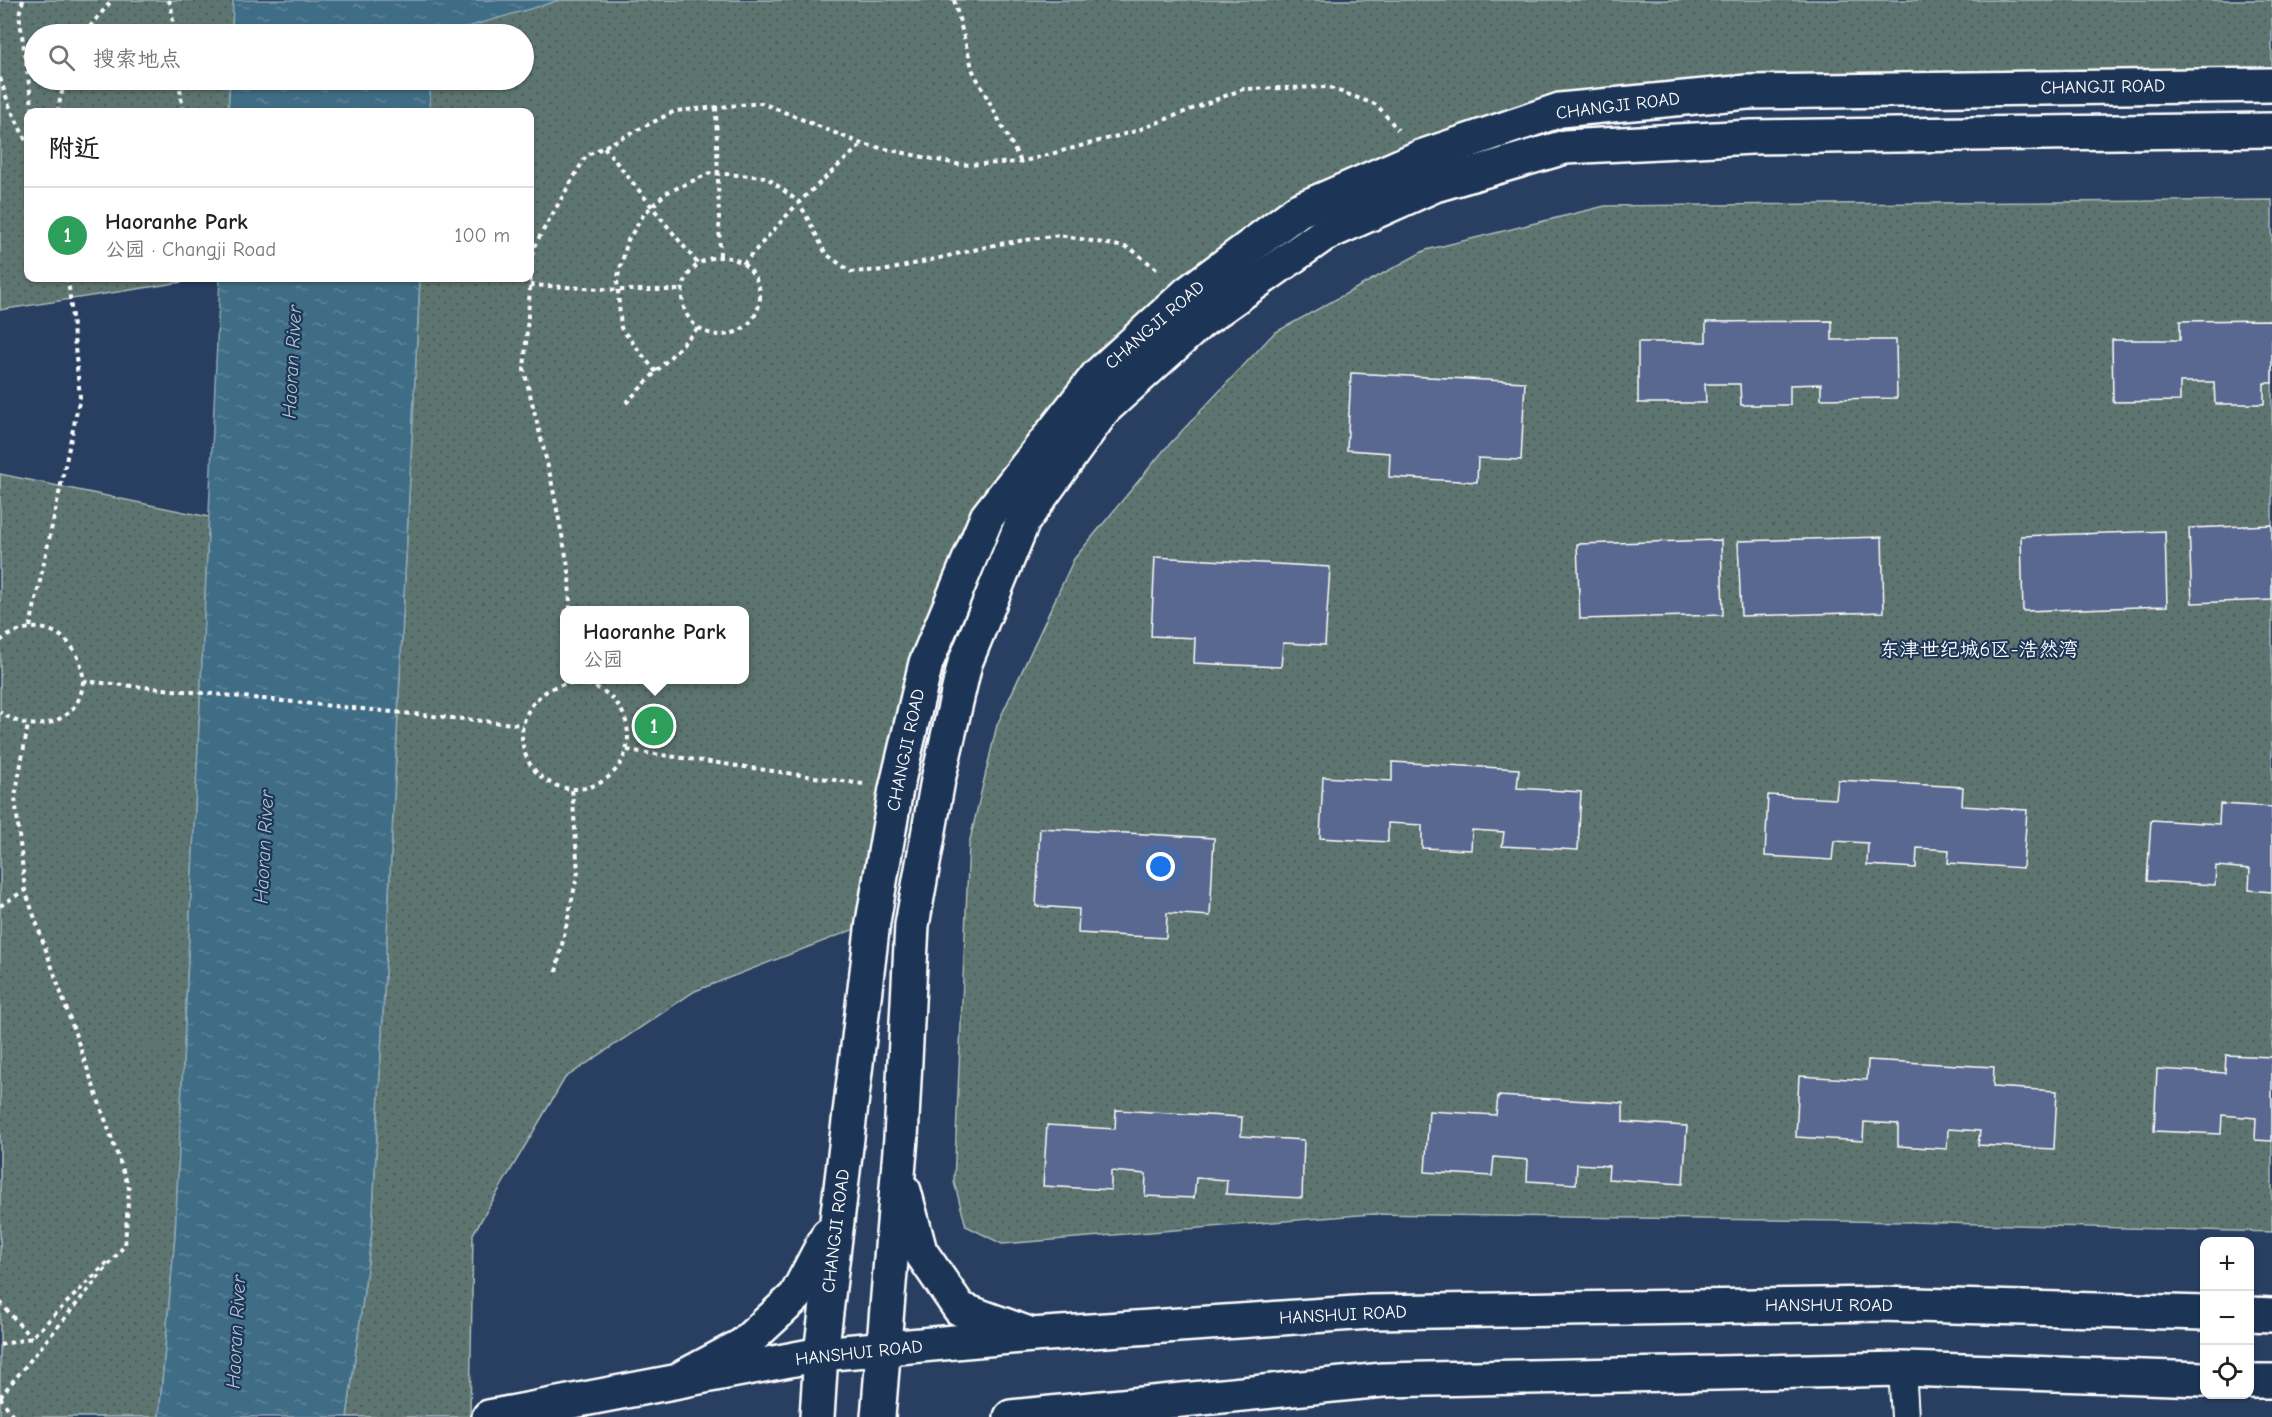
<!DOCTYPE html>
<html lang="zh">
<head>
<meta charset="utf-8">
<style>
	:root { --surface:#fff; --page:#f6f6f6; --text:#202124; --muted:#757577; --line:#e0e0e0; --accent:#111827 }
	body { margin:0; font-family:"Comic Neue","LXGW WenKai TC",sans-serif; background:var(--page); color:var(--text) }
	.controls { position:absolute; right:18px; bottom:18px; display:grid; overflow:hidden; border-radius:12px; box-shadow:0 2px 4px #0004 }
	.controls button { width:54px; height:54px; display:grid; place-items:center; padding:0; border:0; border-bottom:2px solid var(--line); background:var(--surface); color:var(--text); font:30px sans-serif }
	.you { position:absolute; left:1161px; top:867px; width:21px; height:21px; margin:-15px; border:4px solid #fff; border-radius:50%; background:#1a73e8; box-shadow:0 0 0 9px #1a73e833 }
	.badge { display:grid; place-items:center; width:39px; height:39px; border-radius:50%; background:var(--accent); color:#fff; font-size:20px; font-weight:700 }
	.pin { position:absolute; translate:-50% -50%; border:3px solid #fff; box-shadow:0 2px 6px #0006 }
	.popup { position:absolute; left:560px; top:606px; width:189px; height:78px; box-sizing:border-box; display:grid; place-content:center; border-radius:12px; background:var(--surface); filter:drop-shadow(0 2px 4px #0005); font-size:20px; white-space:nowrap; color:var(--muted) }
	.popup b { font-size:22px; color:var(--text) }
	.popup::after { content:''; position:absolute; left:50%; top:100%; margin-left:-12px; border:12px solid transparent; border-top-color:var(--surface) }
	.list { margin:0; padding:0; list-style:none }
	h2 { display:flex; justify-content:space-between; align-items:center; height:78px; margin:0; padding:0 24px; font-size:26px }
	h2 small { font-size:20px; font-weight:400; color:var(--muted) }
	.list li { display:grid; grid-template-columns:39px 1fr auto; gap:18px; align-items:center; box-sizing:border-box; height:96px; padding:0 24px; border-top:2px solid var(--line) }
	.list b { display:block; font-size:22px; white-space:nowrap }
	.list p { margin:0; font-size:20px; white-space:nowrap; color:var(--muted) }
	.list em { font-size:20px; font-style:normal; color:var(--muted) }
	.icon { flex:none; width:33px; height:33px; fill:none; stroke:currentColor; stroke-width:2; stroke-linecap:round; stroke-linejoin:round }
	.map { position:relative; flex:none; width:2272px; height:1417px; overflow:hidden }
	.search { position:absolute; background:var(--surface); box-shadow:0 2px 4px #0004; left:24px; top:24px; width:510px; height:66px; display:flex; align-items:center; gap:15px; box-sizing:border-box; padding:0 21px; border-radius:33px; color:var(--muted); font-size:22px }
	.panel { position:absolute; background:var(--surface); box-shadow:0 2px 4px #0004; left:24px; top:108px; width:510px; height:174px; border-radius:12px }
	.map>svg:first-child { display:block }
	.grass { fill:url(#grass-dots); stroke:#aebab8; stroke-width:1.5; fill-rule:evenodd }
	.water { fill:url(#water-ripples); stroke:#8da7b6; stroke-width:1.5 }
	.building { fill:#586890; stroke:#fff; stroke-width:1.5 }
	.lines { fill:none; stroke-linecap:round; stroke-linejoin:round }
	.pedestrian-casing { stroke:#fff; stroke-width:30 }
	.tertiary-casing { stroke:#fff; stroke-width:38 }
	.secondary-casing { stroke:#fff; stroke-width:38 }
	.path { stroke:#fff; stroke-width:4; stroke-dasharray:4.5 4.5; stroke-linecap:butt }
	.pedestrian { stroke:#1d3557; stroke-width:26 }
	.tertiary { stroke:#1d3557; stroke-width:33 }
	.secondary { stroke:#1d3557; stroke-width:33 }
	.labels { text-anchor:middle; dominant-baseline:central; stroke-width:4.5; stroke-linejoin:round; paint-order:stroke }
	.street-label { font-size:18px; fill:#fff; stroke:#1d3557 }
	.water-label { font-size:20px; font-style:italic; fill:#b3c5cf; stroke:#1d3557 }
	.neighbourhood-label { font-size:20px; fill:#fff; stroke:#1d3557 }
</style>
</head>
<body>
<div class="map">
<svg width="2272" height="1417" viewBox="0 0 2272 1417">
	<defs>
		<pattern id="grass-dots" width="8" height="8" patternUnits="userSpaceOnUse" patternTransform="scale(1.5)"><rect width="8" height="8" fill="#5d7470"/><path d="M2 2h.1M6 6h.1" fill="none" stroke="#535c5a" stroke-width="1.8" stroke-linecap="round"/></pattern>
		<pattern id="water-ripples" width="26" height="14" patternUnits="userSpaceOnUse" patternTransform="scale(1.5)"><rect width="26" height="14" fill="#416d86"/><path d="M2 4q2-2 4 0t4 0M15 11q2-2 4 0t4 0" fill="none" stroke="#5e8398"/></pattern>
	</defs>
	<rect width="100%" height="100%" fill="#293f62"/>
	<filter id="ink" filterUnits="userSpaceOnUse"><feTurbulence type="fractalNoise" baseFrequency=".0167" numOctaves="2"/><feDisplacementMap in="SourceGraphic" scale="12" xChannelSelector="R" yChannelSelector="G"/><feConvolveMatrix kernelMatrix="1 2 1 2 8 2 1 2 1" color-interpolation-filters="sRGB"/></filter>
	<g filter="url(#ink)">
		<g class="grass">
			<polygon points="0,0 233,0 232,34 34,34 34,80 230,80 228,112 28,112 28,278 209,278 0,310"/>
			<path d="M436,0H2272V85L1560,110L1299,210L987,517L926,663L873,922L695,991L565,1078L473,1234L470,1417H347L372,1231L420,278H530V112H429L431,80H524V34H434ZM564,610H744V680H564Z"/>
			<polygon points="2272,200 2272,1232 1908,1222 1372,1214 1002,1244 966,1226 954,1182 969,844 997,725 1074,559 1164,450 1274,333 1426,250 1605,206"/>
			<polygon points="0,474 209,517 175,1236 159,1417 0,1417"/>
		</g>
		<g class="water">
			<polygon points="233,0 561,0 443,34 232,34"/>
			<polygon points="230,80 431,80 429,112 228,112"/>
			<polygon points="220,278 420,278 372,1231 347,1417 159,1417 175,1236"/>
		</g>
		<g class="building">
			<polygon points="2272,320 2272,383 2264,383 2264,404 2215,404 2214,382 2180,382 2180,401 2113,402 2112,340 2180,340 2180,321"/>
			<polygon points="1832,321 1832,340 1896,340 1897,398 1821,399 1821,384 1790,385 1790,405 1741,405 1740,384 1705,384 1706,403 1638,403 1638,342 1706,342 1706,322"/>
			<polygon points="1351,373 1525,382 1521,460 1478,458 1477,482 1389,477 1390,453 1347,450"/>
			<polygon points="2272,525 2272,600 2192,603 2189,528"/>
			<polygon points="2165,531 2167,606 2023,611 2021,536"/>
			<polygon points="1882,537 1884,612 1741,616 1738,541"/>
			<polygon points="1721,540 1723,615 1580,619 1577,544"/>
			<polygon points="1155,557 1330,567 1325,645 1283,643 1281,667 1194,663 1195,638 1151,636"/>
			<polygon points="1392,762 1519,769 1517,788 1581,792 1578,850 1502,846 1504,832 1472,830 1471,850 1422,848 1422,825 1388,823 1388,842 1320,838 1323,777 1392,781"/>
			<polygon points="1838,780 1963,787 1962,806 2027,810 2023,868 1948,863 1949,850 1917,848 1916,868 1867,865 1868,843 1834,841 1832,860 1765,856 1768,795 1836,799"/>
			<polygon points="2220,804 2272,807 2272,892 2249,890 2250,869 2216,866 2215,885 2147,881 2151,820 2219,824"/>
			<polygon points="1040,828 1214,838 1210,916 1167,913 1166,938 1078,933 1079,909 1036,906"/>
			<polygon points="2226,1055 2272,1057 2272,1141 2255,1140 2256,1118 2222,1115 2221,1134 2154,1131 2157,1069 2225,1073"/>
			<polygon points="1868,1060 1994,1067 1993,1087 2057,1091 2054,1149 1978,1145 1980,1131 1948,1129 1947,1149 1898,1146 1898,1124 1864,1122 1863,1141 1796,1137 1799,1076 1867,1080"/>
			<polygon points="1498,1096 1623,1103 1623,1122 1687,1126 1683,1184 1608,1179 1609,1166 1577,1164 1576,1184 1527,1181 1528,1160 1494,1157 1492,1176 1425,1172 1429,1111 1496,1115"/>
			<polygon points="1116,1110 1242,1117 1241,1136 1304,1140 1302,1198 1226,1194 1227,1180 1196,1178 1194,1198 1145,1196 1146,1174 1111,1171 1111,1190 1043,1186 1047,1125 1115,1129"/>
		</g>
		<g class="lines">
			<g class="pedestrian-casing">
				<polyline id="pedestrian" points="1902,1369 1905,1417"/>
			</g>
			<g class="tertiary-casing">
				<g id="tertiary">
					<polyline points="904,1191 920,1251 960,1309 1032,1335"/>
					<polyline points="685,1376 743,1345 796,1296 828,1235"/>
					<polyline points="817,1417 821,1354 873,922 896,789 926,663 987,517 1098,375 1188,293 1299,210 1421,157 1560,110 1747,92 2272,85"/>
					<polyline points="878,1417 901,1138 912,925 938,780 965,663 1023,521 1104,409 1200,322 1323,235 1435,185 1565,147 1752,137 2272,130"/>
				</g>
			</g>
			<g class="secondary-casing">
				<g id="secondary">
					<polyline points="2250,1314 2272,1315"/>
					<polyline points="2250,1381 2272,1381"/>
					<polyline points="489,1417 821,1354 1032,1335 1370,1312 1880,1304 2204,1313"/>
					<polyline points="1011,1417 1383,1380 1902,1369 2204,1379"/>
				</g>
			</g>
			<g class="path">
				<polyline points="23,0 19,14 33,112"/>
				<polyline points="168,0 171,4 174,34"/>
				<polyline points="954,0 973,71 1021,162"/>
				<polyline points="84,34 112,0"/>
				<polyline points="0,78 9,105 28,145"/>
				<polyline points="179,80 183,112"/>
				<polyline points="716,107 720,256"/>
				<polyline points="57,112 65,80"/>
				<polyline points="604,147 698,264"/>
				<circle cx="721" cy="296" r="39"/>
				<polyline points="743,264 799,202 862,144"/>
				<polyline points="180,282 180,278"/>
				<polyline points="530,285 618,290 682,290"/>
				<polyline points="656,372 621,328 617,280 628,240 644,214 666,193 710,173 766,177 799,202 826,254 851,272 888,270 999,244 1059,235 1130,248 1159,271"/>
				<polyline points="626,403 699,327"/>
				<polyline points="570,610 569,571 551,479 524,370 533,248 586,156 675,111 762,103 862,144 961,165 1021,162 1136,131 1243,89 1328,87 1377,105 1398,130"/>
				<polyline points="30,627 80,397 68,278"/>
				<path d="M0,641C68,591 118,698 52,722C33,728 16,723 0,712"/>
				<polyline points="83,681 523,725"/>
				<circle cx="575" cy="736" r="53"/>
				<polyline points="627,750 863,784"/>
				<polyline points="0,906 25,890"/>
				<polyline points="556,972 578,872 572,788"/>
				<polyline points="0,1302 31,1338"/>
				<polyline points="0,1345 31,1338 109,1261"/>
				<polyline points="0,1397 125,1245 129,1188 25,890 15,797 28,725"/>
				<polyline points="0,1397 14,1417"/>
			</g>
			<use href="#pedestrian" class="pedestrian"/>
			<use href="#tertiary" class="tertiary"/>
			<use href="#secondary" class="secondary"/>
		</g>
	</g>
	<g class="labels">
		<g class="street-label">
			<text transform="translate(2103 87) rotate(-1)">CHANGJI ROAD</text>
			<text transform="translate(1618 106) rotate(-7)">CHANGJI ROAD</text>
			<text transform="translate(1155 325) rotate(-41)">CHANGJI ROAD</text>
			<text transform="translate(906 750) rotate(-78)">CHANGJI ROAD</text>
			<text transform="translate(836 1231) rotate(-83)">CHANGJI ROAD</text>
			<text x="1829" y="1305">HANSHUI ROAD</text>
			<text transform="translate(1343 1315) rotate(-3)">HANSHUI ROAD</text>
			<text transform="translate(859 1353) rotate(-6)">HANSHUI ROAD</text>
		</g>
		<g class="water-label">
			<text transform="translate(292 362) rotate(-87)">Haoran River</text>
			<text transform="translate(264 847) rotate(-87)">Haoran River</text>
			<text transform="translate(236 1332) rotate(-87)">Haoran River</text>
		</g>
		<g class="neighbourhood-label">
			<text x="1979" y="649">东津世纪城6区-浩然湾</text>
		</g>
	</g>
</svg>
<div class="controls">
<button>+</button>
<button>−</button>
<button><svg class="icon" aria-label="locate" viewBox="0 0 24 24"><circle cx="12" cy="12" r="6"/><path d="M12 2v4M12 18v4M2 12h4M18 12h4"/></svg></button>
</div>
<div class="you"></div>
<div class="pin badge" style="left:654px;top:726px;background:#2e9e5b">1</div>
<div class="popup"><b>Haoranhe Park</b>公园</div>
<div class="search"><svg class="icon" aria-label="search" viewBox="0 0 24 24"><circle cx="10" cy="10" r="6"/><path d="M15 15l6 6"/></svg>搜索地点</div>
<section class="panel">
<h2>附近<small></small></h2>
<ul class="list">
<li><span class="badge" style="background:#2e9e5b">1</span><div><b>Haoranhe Park</b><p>公园 · Changji Road</p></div><em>100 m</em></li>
</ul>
</section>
</div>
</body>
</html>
